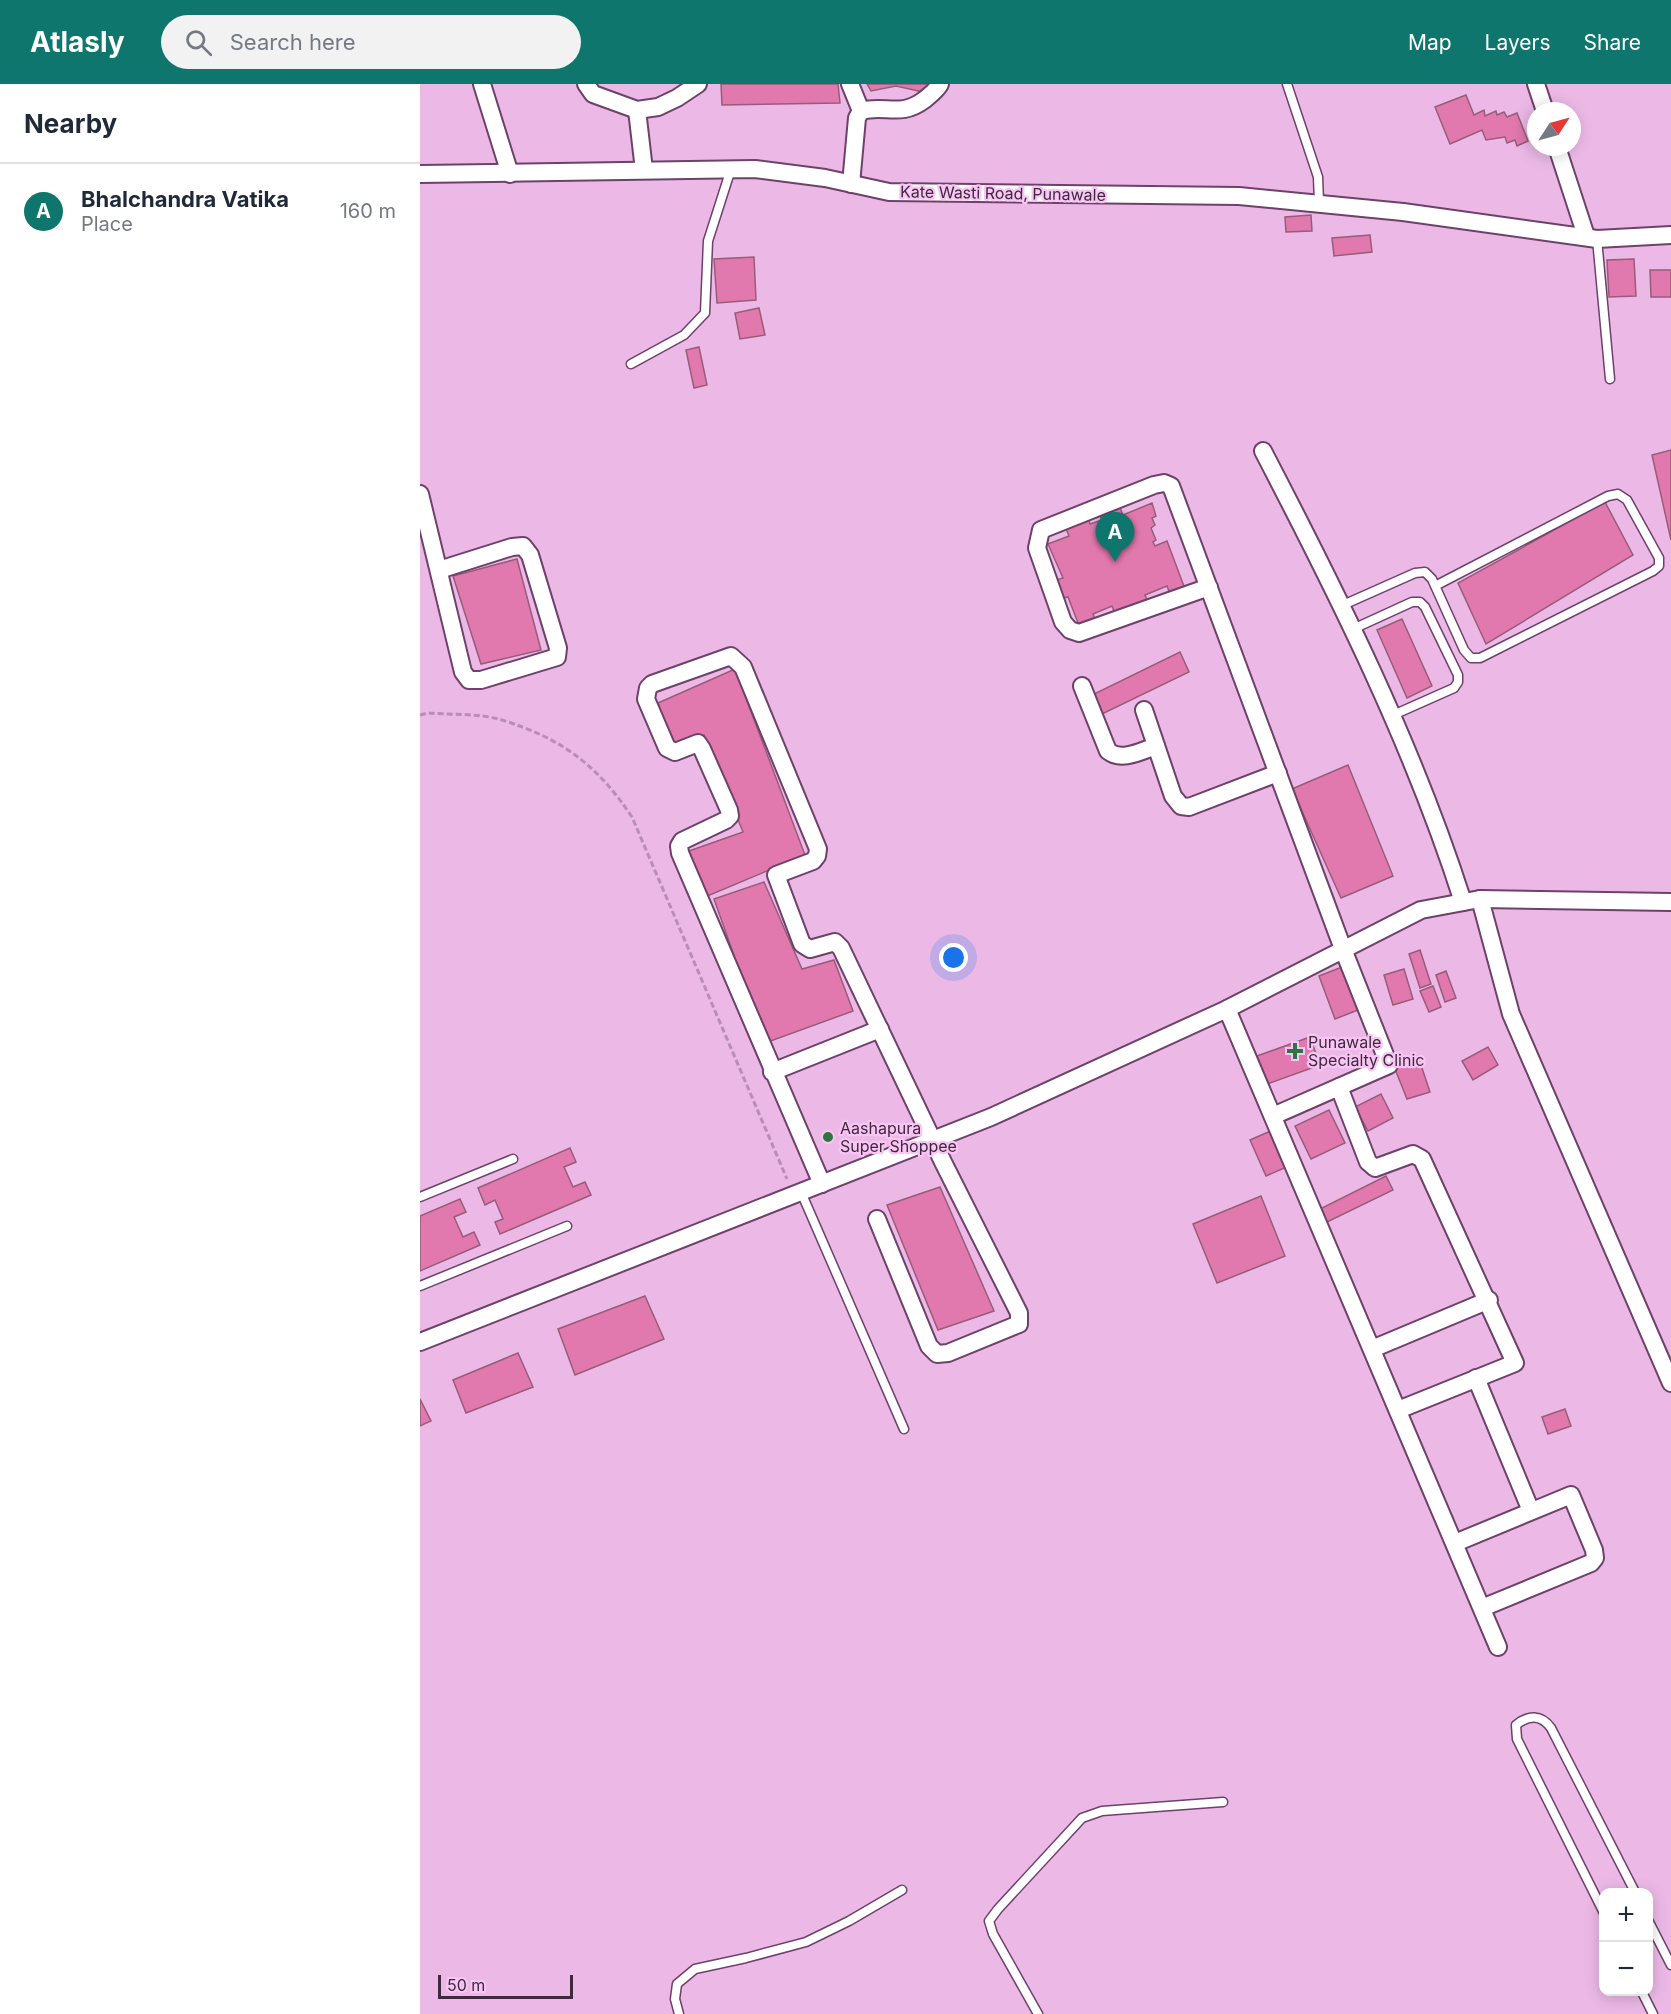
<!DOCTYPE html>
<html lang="en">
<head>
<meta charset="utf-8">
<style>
	:root { --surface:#fff; --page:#f2f2f3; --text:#1f2937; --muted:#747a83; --line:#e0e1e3; --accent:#0f766e }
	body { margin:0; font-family:Inter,sans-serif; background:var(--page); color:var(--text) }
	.controls { position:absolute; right:18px; bottom:18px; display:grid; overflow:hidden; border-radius:12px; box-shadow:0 3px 15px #0003 }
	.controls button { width:54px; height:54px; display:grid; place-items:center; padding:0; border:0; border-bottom:2px solid var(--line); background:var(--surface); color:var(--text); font:30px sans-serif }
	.compass { position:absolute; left:1107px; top:18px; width:54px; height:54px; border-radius:50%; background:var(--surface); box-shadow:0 3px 15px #0003; rotate:54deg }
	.scale { position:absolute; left:18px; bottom:15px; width:135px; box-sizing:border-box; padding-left:6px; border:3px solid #3e2a3c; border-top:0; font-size:16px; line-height:21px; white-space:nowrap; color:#3e2a3c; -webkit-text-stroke:4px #f9c5f4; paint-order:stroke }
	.you { position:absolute; left:534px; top:874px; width:21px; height:21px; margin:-15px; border:4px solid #fff; border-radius:50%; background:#1a73e8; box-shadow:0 0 0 9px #1a73e833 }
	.badge { display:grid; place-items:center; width:39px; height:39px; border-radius:50%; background:var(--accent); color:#fff; font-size:20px; font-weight:700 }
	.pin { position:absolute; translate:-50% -50px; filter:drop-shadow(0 2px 3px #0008) }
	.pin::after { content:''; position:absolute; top:32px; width:21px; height:18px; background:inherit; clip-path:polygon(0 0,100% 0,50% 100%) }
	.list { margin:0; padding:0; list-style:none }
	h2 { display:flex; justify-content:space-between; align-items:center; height:78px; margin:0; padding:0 24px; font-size:26px }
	h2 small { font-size:20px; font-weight:400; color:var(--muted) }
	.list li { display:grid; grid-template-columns:39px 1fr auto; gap:18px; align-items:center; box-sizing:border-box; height:96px; padding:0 24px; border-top:2px solid var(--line) }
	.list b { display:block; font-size:22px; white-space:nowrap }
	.list p { margin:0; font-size:20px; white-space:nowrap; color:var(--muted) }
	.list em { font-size:20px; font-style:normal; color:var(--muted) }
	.icon { flex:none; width:33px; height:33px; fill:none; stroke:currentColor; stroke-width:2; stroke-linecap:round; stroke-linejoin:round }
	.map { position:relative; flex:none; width:1251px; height:1930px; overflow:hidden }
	header { display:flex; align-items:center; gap:36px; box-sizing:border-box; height:84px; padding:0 30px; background:var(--accent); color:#fff }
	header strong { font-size:28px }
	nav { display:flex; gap:33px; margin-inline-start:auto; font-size:21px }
	.search { width:420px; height:54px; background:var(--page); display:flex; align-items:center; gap:15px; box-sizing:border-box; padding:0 21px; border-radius:33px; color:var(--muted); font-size:22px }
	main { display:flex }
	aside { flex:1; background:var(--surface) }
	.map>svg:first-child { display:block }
	.building { fill:#e279ae; stroke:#975c79; stroke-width:1.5 }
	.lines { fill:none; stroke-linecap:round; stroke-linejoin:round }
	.lane-casing { stroke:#6d416a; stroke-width:11 }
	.street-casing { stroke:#6d416a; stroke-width:20 }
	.path { stroke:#b88eb4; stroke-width:3; stroke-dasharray:6 3; stroke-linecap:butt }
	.lane { stroke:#fff; stroke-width:8 }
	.street { stroke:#fff; stroke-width:16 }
	.poi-dot { fill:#2e7541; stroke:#f9c5f4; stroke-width:2 }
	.labels { text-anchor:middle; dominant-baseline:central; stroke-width:4.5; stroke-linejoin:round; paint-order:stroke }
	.street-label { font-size:16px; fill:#3e2a3c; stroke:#f9c5f4 }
	.poi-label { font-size:16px; fill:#3e2a3c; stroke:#f9c5f4; text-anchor:start }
</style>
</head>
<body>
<header>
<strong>Atlasly</strong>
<div class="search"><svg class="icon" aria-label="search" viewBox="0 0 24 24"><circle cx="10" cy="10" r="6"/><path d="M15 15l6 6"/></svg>Search here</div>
<nav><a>Map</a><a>Layers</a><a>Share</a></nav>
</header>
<main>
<aside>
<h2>Nearby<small></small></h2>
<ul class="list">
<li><span class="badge">A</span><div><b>Bhalchandra Vatika</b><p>Place</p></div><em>160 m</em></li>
</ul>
</aside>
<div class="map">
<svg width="1251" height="1930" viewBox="0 0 1251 1930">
	<rect width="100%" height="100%" fill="#ecb9e7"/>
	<g class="building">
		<polygon points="301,0 418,0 420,19 302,21"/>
		<polygon points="447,0 511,0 507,9 476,2 451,7"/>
		<polygon points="1046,11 1054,31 1064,26 1065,32 1076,27 1077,31 1084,28 1087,33 1097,29 1108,57 1097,62 1095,56 1087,59 1085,53 1066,56 1062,46 1030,60 1015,23"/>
		<polygon points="891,131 892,147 866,148 865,133"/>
		<polygon points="950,151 952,168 914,172 912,154"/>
		<polygon points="334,173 336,216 297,219 294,175"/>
		<polygon points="1214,175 1216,212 1189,213 1187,176"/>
		<polygon points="1230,186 1251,186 1251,213 1231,213"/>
		<polygon points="339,224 345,251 320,255 315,229"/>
		<polygon points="279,263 287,301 274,304 266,266"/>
		<polygon points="1251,366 1251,456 1232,371"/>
		<polygon points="1185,418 1213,471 1066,560 1038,499"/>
		<polygon points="698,419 703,431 732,419 736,432 732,434 735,441 731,444 736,456 733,458 735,462 747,457 765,505 750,510 747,502 725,511 728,518 695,530 692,522 673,530 675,535 660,544 648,513 640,515 636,496 643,494 628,460 649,452 644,440 667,430 670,440 682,436 678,427"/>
		<polygon points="97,475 121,566 61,580 33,492"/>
		<polygon points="982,535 1012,602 987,614 957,546"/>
		<polygon points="760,568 769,588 682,630 672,611"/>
		<polygon points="315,585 385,771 285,813 269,767 323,748 284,651 252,663 238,619"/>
		<polygon points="928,681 973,792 921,814 872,705"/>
		<polygon points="344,798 382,885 414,876 433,927 345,959 294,815"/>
		<polygon points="1000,866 1011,900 1000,904 989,870"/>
		<polygon points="922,883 938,926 915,935 899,892"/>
		<polygon points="984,885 993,915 973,921 964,891"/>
		<polygon points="1026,887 1036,914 1025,918 1016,891"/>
		<polygon points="1013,902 1021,923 1009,928 1000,907"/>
		<polygon points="890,953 900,981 847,1000 837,972"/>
		<polygon points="1068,963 1078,981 1053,996 1042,977"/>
		<polygon points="998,972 1010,1008 987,1015 973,980"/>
		<polygon points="961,1010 973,1034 948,1047 935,1023"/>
		<polygon points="909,1026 925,1059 891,1075 875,1042"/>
		<polygon points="855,1045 871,1081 846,1092 830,1056"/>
		<polygon points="150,1064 156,1078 144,1083 153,1103 165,1098 171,1111 80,1150 75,1138 83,1135 75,1116 65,1121 58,1104"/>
		<polygon points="966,1092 973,1106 905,1139 898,1126"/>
		<polygon points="520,1103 574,1227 518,1246 467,1121"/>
		<polygon points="841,1112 865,1172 797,1199 773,1140"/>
		<polygon points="40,1115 46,1128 34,1133 43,1153 54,1148 60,1161 0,1187 0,1132"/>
		<polygon points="225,1212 244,1255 155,1291 138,1245"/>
		<polygon points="98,1269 113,1303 46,1329 33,1296"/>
		<polygon points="0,1315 11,1337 0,1342"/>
		<polygon points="1145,1325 1151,1342 1128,1350 1122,1333"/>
	</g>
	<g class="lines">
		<g class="lane-casing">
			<g id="lane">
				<polyline points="867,0 898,93 899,119"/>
				<polyline points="1177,155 1190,295"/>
				<polyline points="211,280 264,251 285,229 288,157 311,85"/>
				<polyline points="923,521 995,489 1005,488 1012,495 1044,566 1051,574 1060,574 1233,487 1239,482 1239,474 1207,416 1198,410 1188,412 1015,502"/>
				<polyline points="933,545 992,518 1000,518 1005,523 1038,591 1038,598 1034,604 971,632"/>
				<polyline points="381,1108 484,1345"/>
				<polyline points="0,1113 93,1075"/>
				<polyline points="0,1202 147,1142"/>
				<path d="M1184,1829L1097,1655L1096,1641C1108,1631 1121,1630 1131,1644L1215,1808"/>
				<polyline points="1228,1836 1251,1881"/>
				<polyline points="1222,1908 1233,1930"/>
				<polyline points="259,1930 255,1915 257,1900 275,1885 326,1874 386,1858 429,1837 482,1806"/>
				<polyline points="618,1930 573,1850 569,1837 578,1825 662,1734 682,1727 803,1718"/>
			</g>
		</g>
		<g class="street-casing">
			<g id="street">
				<polyline points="62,0 90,90"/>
				<polyline points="166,0 173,10 217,26 238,23 257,14 278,0"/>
				<polyline points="430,0 441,27"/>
				<polyline points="1116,0 1125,27"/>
				<polyline points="217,26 224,86"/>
				<polyline points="1137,63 1166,152"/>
				<polyline points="0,90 335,85 405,94 469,108 819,112 983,128 1177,155 1251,151"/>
				<path d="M431,100L437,34L441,27C465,20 480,34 504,16C510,11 516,7 520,0"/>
				<path d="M843,367C919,513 993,661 1043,818"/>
				<polyline points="0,410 43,588 49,596 61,596 137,573 138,564 110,471 103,462 92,463 19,486"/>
				<polyline points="789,503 659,549 650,546 643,538 617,464 621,446 734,401 744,399 751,402 923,865 969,981 853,1032"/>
				<path d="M662,602L688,667C702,678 721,667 736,662"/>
				<polyline points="724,626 753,712 761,722 769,723 858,689"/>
				<polyline points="1060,815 1091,930 1251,1299"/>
				<polyline points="807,925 1078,1563"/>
				<polyline points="352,988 460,945"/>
				<polyline points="919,1003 948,1078 955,1084 993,1070 1002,1075 1095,1279 978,1326"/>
				<polyline points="402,1100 260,769 259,762 262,757 306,736 310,732 309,726 282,665 278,659 255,668 247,664 226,615 228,604 232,600 311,572 323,583 398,765 397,772 393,777 356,791 382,860 390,865 415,858 421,864 523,1078 599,1229 599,1240 528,1269 517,1270 509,1262 457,1135"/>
				<polyline points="0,1258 571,1033 807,925 1001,826 1060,815 1251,818"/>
				<polyline points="952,1265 1069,1216"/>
				<polyline points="1056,1294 1111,1427"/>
				<polyline points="1035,1459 1151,1411 1174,1466 1175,1474 1171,1479 1062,1524"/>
			</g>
		</g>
		<path class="path" d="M0,631L8,629C31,631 60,629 82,636C143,655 177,681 212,733L367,1095"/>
		<use href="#lane" class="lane"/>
		<use href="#street" class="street"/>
	</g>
	<g class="poi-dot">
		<path d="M872 958h6v6h6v6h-6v6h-6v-6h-6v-6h6z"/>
		<circle cx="408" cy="1053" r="6"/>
	</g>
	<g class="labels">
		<g class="street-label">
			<text transform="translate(583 109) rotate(1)">Kate Wasti Road, Punawale</text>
		</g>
		<g class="poi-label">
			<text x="888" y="958">Punawale<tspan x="888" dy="18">Specialty Clinic</tspan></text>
			<text x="420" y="1044">Aashapura<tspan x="420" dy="18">Super Shoppee</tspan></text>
		</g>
	</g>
</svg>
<div class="controls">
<button>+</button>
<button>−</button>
</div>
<svg class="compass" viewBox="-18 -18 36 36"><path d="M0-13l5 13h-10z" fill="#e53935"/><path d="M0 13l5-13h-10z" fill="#747a83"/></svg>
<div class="scale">50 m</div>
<div class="you"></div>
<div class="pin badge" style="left:695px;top:478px">A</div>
</div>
</main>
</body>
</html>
